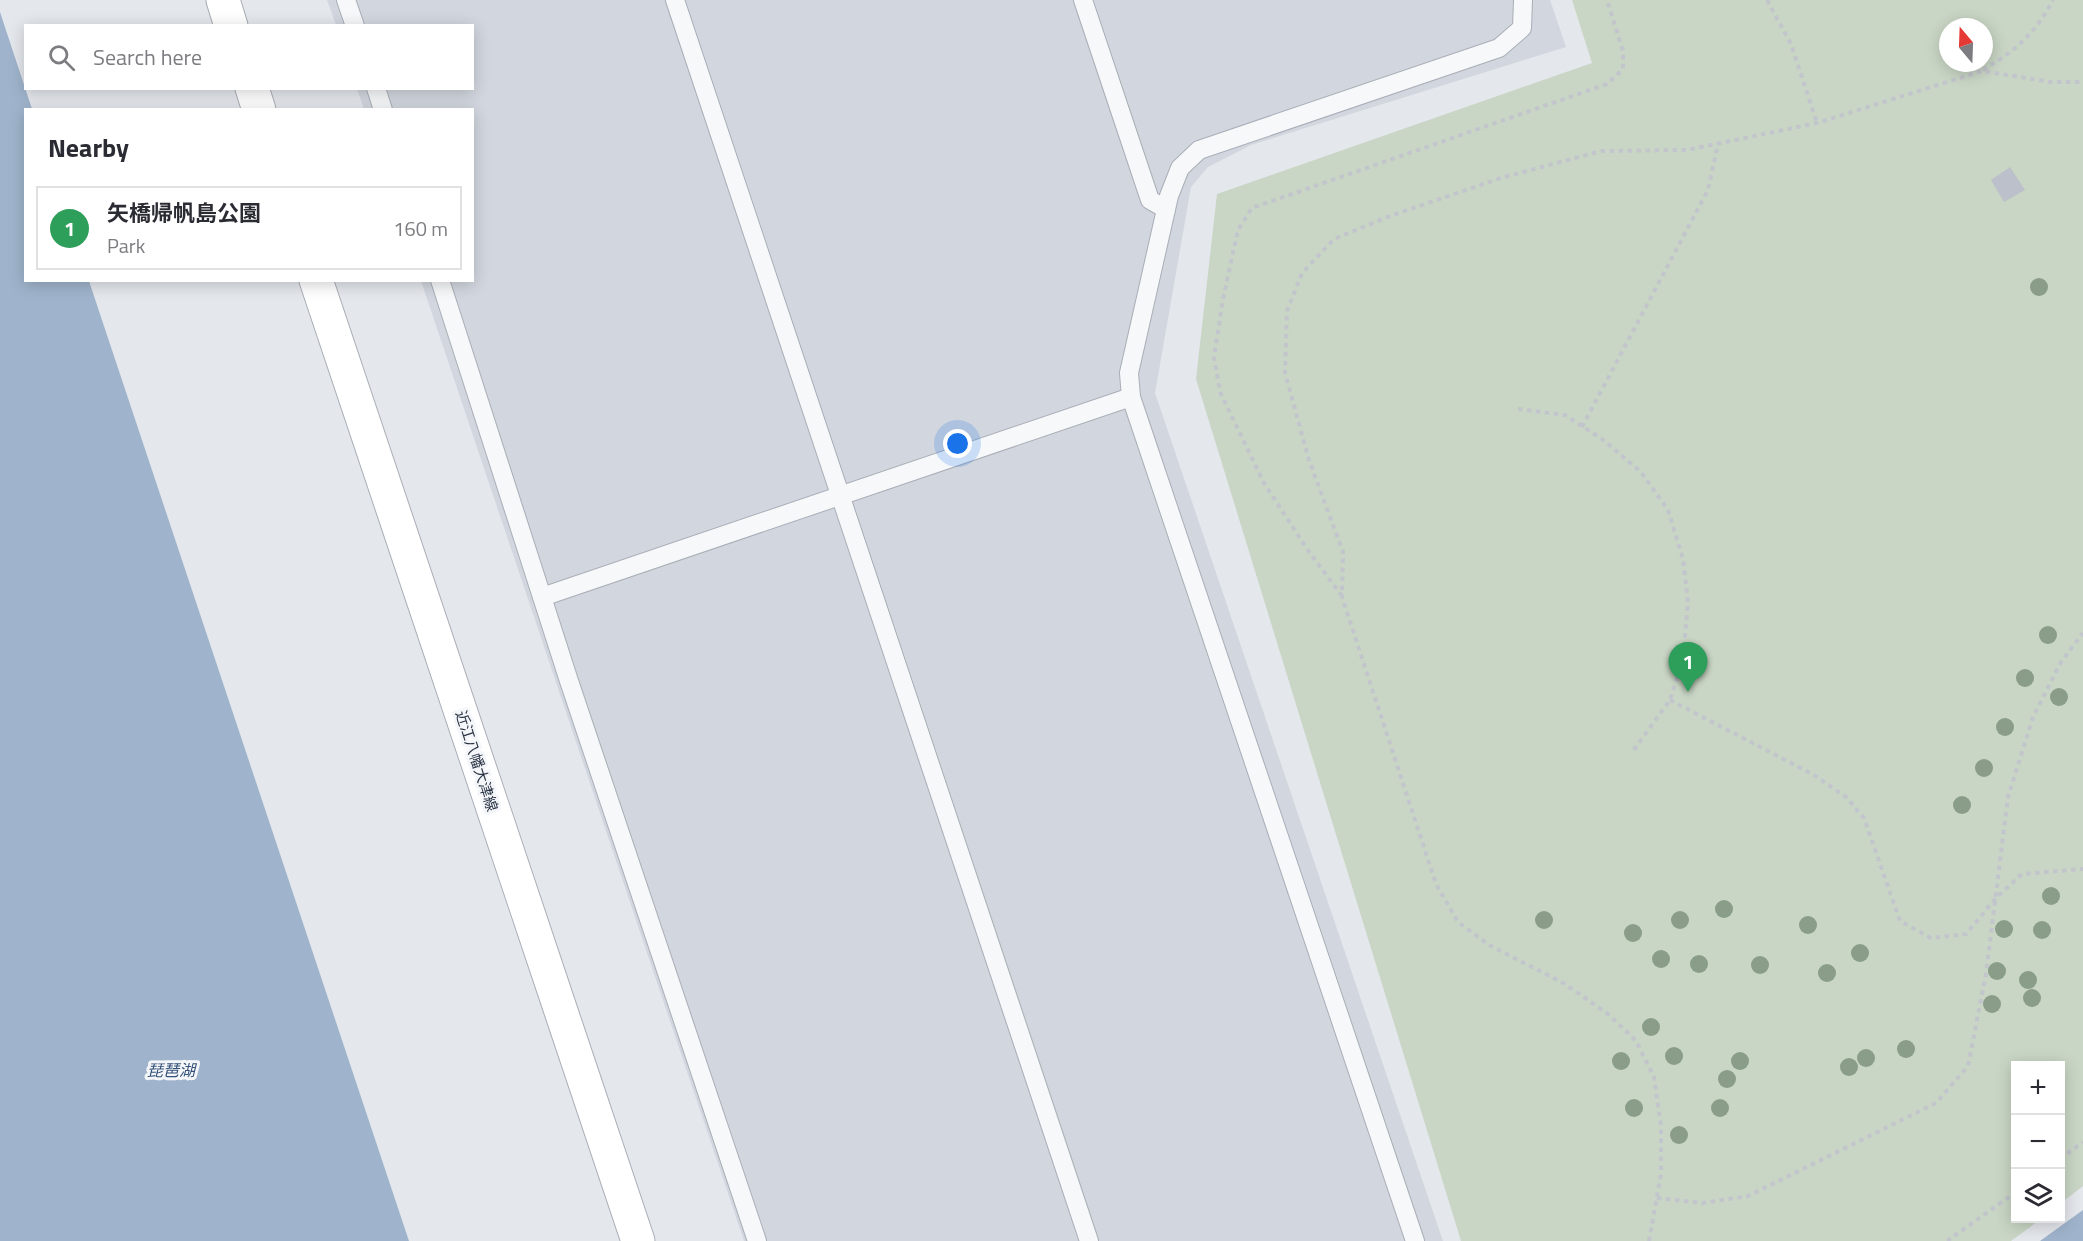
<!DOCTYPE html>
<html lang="en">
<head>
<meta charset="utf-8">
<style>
	:root { --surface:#fff; --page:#f2f2f3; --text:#2b2b33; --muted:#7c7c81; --line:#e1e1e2; --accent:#d1495b }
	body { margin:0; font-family:"Titillium Web","Noto Sans JP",sans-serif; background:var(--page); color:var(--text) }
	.controls { position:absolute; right:18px; bottom:18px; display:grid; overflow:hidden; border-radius:0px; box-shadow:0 3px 15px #0003 }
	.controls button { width:54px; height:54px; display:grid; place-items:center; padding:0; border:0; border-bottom:2px solid var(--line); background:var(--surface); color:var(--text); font:30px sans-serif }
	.compass { position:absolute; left:1939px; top:18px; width:54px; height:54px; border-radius:50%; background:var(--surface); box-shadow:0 3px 15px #0003; rotate:341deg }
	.you { position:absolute; left:958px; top:444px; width:21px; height:21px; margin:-15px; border:4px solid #fff; border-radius:50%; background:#1a73e8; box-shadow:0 0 0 9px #1a73e833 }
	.badge { display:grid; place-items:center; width:39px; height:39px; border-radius:50%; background:var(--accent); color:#fff; font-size:20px; font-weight:700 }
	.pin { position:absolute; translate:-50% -50px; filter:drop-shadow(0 2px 3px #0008) }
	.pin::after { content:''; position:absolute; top:32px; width:21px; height:18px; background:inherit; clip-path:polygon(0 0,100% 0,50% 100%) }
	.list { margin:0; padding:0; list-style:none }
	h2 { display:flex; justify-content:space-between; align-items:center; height:78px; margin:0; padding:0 24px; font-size:26px }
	h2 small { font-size:20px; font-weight:400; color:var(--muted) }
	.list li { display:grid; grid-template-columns:39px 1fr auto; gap:18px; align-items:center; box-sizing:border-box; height:84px; margin:0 12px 12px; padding:0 12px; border:2px solid var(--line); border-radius:0px }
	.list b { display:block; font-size:22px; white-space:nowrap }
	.list p { margin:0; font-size:20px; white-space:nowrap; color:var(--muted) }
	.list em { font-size:20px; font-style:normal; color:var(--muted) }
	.icon { flex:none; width:33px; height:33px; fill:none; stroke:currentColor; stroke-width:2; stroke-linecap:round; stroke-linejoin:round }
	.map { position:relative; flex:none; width:2083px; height:1241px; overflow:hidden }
	.search { position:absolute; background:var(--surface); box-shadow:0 3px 15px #0003; left:24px; top:24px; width:450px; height:66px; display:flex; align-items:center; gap:15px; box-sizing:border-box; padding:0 21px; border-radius:0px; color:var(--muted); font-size:22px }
	.panel { position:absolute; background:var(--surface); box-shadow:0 3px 15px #0003; left:24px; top:108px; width:450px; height:174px; border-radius:0px }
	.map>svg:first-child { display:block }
	.built { fill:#d2d6de }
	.green { fill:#c9d6c5; fill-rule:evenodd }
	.water { fill:#9fb4cc }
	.building { fill:#bbc0ca }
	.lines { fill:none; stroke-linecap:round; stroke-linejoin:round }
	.lane-casing { stroke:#a9aeb7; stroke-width:20 }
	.secondary-casing { stroke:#a9aeb7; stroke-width:35 }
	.path { stroke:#c2c5cb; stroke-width:4; stroke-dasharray:4.5 4.5; stroke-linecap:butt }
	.lane { stroke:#f7f8fa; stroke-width:18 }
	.secondary { stroke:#fff; stroke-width:33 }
	.tree { fill:#899d89 }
	.labels { text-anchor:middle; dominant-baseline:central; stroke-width:6; stroke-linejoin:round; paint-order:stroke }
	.street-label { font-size:15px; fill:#2b3445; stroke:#f4f6f9 }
	.water-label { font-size:16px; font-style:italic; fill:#34527a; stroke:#f4f6f9 }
</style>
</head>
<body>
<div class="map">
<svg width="2083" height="1241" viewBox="0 0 2083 1241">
	<rect width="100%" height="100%" fill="#e4e7ec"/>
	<polygon class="built" points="327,0 1550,0 1566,47 1251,145 1208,167 1191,187 1155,393 1443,1241 744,1241 421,281 472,280 472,110 364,109 357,89 472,88 472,26 336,25"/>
	<path class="green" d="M1572,0H2083V1186L2061,1203L2060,1066H2016V1218L2041,1219L2011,1241H1461L1196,379L1217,194L1592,63ZM1948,27H1984V63H1948Z"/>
	<g class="water">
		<polygon points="0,12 32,109 26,110 26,280 89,281 409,1241 0,1241"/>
		<polygon points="2083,1210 2083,1241 2040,1241"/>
	</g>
	<polygon class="building" points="2010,167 2025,190 2004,202 1991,180"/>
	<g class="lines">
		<g class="lane-casing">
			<g id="lane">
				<polyline points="346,0 355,26"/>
				<polyline points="675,0 1089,1241"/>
				<polyline points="1083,0 1150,200 1166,209"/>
				<polyline points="376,88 383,110"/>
				<polyline points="440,280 569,681 757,1241"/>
				<polyline points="542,597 1131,397"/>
				<polyline points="1415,1241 1131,397 1129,373 1169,196 1180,168 1199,150 1499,48 1522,28 1523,0"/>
			</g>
		</g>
		<g class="secondary-casing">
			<g id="secondary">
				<polyline points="223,0 231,26"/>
				<polyline points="252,88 259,110"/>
				<polyline points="316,280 638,1241"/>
			</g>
		</g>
		<g class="path">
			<polyline points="1767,0 1791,44 1817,123"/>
			<path d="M1983,70C2016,50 2034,35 2053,0"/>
			<polyline points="1518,409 1565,415 1602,439 1641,472 1668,510 1683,559 1688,602 1683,659 1670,700 1633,751"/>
			<polyline points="1582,427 1708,190 1718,144"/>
			<polyline points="1342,596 1307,549 1264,483 1220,392 1214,357 1223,299 1238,230 1252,208 1607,84 1623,69 1623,51 1607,0"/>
			<polyline points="1670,700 1814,775 1846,797 1864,818 1900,921 1931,938 1966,934 1996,898 2022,874 2083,869"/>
			<polyline points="2060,1159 2083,1142"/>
			<polyline points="1657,1198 1702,1203 1748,1196 1936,1103 1968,1066 1986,974 2008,797 2033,717 2061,662 2083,633"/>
			<polyline points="1649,1241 1661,1174 1661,1126 1654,1077 1636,1041 1608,1014 1565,984 1489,945 1458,922 1436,884 1342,597 1343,552 1309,460 1285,373 1287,311 1302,273 1334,239 1390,216 1501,178 1601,151 1687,150 1817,123 1982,71 2051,82 2083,82"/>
			<polyline points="1947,1241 2016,1192"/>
		</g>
		<use href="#lane" class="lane"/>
		<use href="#secondary" class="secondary"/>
	</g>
	<g class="tree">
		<circle cx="2039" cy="287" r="9"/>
		<circle cx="2048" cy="635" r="9"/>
		<circle cx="2025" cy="678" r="9"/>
		<circle cx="2059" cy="697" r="9"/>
		<circle cx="2005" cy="727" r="9"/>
		<circle cx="1984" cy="768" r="9"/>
		<circle cx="1962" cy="805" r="9"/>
		<circle cx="2051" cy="896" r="9"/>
		<circle cx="1724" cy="909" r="9"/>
		<circle cx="1544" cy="920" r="9"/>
		<circle cx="1680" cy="920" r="9"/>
		<circle cx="1808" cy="925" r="9"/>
		<circle cx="2004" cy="929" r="9"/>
		<circle cx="2042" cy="930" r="9"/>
		<circle cx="1633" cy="933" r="9"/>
		<circle cx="1860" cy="953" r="9"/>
		<circle cx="1661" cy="959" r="9"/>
		<circle cx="1699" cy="964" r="9"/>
		<circle cx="1760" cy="965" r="9"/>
		<circle cx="1997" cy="971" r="9"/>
		<circle cx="1827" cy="973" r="9"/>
		<circle cx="2028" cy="980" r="9"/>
		<circle cx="2032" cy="998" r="9"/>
		<circle cx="1992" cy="1004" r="9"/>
		<circle cx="1651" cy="1027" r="9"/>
		<circle cx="1906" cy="1049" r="9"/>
		<circle cx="1674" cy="1056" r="9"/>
		<circle cx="1866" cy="1058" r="9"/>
		<circle cx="1621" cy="1061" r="9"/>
		<circle cx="1740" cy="1061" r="9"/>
		<circle cx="1849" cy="1067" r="9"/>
		<circle cx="1727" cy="1079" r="9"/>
		<circle cx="1634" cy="1108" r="9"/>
		<circle cx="1720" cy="1108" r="9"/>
		<circle cx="1679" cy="1135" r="9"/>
	</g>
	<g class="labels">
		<g class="street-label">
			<text transform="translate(477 761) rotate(72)">近江八幡大津線</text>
		</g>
		<g class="water-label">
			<text x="171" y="1070">琵琶湖</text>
		</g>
	</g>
</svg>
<div class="controls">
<button>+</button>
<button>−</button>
<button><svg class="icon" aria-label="layers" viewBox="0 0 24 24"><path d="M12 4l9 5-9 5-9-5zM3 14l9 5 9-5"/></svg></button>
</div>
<svg class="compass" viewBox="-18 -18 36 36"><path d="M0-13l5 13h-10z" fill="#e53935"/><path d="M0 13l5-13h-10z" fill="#7c7c81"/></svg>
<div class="you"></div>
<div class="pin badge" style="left:1688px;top:692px;background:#2e9e5b">1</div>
<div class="search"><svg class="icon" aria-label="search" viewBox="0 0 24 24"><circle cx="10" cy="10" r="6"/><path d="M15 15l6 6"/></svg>Search here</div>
<section class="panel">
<h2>Nearby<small></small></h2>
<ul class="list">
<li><span class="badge" style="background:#2e9e5b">1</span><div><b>矢橋帰帆島公園</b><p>Park</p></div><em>160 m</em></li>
</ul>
</section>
</div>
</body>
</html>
